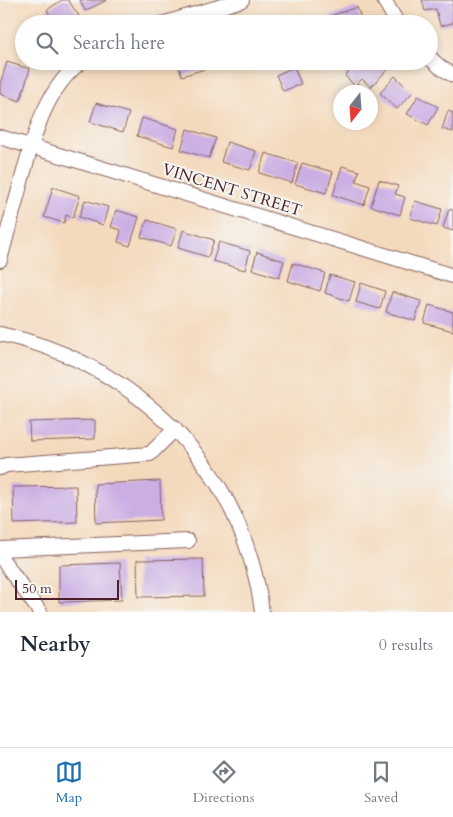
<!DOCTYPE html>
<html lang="en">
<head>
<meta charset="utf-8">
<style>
	:root { --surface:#fff; --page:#f2f2f3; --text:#1f2937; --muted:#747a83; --line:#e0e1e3; --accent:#1f6fb2 }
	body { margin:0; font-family:Cardo,serif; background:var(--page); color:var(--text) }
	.compass { position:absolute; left:333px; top:85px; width:45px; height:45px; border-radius:50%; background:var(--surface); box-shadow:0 2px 8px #0003; rotate:197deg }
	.scale { position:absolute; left:15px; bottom:12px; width:104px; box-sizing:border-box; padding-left:5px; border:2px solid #4a1f2b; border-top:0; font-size:14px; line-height:18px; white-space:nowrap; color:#4a1f2b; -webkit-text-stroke:4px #f6f6f2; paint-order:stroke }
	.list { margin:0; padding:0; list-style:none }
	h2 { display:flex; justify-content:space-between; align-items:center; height:65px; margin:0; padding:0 20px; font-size:21px }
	h2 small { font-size:16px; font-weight:400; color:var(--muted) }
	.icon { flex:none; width:28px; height:28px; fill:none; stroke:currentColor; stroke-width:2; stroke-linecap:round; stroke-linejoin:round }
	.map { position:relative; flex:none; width:453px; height:612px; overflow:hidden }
	.search { position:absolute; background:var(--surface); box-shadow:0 2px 8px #0003; left:15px; right:15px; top:15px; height:55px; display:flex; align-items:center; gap:12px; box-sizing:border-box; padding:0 18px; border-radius:28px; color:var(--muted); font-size:19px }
	.sheet { height:135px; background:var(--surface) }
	nav { display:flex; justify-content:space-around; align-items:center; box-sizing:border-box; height:70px; border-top:1px solid var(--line); background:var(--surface); font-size:14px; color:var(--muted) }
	nav a { display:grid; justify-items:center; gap:2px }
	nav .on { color:var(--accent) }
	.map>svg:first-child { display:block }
	.building { fill:#cbafe4 }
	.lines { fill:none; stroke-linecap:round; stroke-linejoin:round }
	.minor-casing { stroke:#86605e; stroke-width:16 }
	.minor { stroke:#fff; stroke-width:14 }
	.labels { text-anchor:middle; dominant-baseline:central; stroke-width:4; stroke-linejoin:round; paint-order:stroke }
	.street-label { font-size:16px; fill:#4a1f2b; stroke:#f6f6f2 }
</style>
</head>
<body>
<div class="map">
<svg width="453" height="612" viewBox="0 0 453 612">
	<rect width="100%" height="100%" fill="#f6f6f2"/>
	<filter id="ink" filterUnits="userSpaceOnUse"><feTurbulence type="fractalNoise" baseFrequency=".02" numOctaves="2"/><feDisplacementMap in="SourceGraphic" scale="10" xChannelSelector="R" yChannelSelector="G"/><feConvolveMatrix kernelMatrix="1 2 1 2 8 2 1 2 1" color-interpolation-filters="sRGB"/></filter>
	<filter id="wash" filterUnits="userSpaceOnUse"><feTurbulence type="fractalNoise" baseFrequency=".0096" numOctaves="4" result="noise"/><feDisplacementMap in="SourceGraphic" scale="20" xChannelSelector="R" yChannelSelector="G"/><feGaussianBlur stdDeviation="1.12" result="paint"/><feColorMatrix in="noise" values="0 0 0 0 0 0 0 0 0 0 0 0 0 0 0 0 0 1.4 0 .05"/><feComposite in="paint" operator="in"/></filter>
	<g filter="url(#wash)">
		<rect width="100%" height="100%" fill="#f4dabd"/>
		<g id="blocks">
			<g class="building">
				<polygon points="62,0 68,0 79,16 66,24 55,24 47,10"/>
				<polygon points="80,0 107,0 85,11"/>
				<polygon points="422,0 453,0 453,3 452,4 453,9 453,23 440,26 436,9 425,11"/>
				<polygon points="357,7 363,24 333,24 330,16"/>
				<polygon points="324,17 325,24 301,24 301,21"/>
				<polygon points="177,61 203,61 205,69 182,76"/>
				<polygon points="210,61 232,61 232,62 212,68"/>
				<polygon points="359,61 382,61 389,68 371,87 362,79 355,86 345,76"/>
				<polygon points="7,62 30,69 20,101 0,94 0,84"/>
				<polygon points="294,67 301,84 283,91 276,75"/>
				<polygon points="395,76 412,93 397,109 380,93"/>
				<polygon points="418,96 438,107 428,125 407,114"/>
				<polygon points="96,103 129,113 123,132 90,122"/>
				<polygon points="448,111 453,113 453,132 442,129"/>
				<polygon points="142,118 178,129 173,147 137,136"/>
				<polygon points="187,129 216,138 209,158 181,150"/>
				<polygon points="227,142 256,151 250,170 221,162"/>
				<polygon points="265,153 298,163 292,183 259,173"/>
				<polygon points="302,163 333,172 326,193 295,184"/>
				<polygon points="342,166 359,171 356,181 370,186 364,205 333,195"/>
				<polygon points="379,180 398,186 395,194 405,197 400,215 371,206"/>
				<polygon points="53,187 80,196 73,218 66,215 64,223 44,217"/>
				<polygon points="85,200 108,207 103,225 79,217"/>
				<polygon points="415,201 442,209 437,226 410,218"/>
				<polygon points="449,209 453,210 453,231 443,228"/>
				<polygon points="116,210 139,217 130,246 118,242 121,230 111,227"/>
				<polygon points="147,220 177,229 171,246 141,237"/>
				<polygon points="183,230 214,240 208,257 178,248"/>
				<polygon points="219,242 250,251 245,270 213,261"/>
				<polygon points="257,252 284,261 279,278 252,269"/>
				<polygon points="293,263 325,273 320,291 288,281"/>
				<polygon points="330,275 355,282 349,301 325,293"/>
				<polygon points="361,283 385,291 380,309 356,302"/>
				<polygon points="392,292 421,301 415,321 386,312"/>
				<polygon points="429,305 453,312 453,331 424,323"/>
				<polygon points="95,420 95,439 30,441 29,422"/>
				<polygon points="160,481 161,520 96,523 95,484"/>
				<polygon points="76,486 77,522 14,524 13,487"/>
				<polygon points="203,559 204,596 138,597 137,560"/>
				<polygon points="120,563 122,600 59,602 59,565"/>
			</g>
		</g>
	</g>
	<g filter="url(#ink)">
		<use href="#blocks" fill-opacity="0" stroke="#86605e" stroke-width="1"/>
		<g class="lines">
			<g class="minor-casing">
				<g id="minor">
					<polyline points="384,0 398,24"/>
					<polyline points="162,24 242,0"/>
					<polyline points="429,57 440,67 453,75"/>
					<polyline points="0,137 453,276"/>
					<path d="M0,260C7,234 14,208 21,182C33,139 44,90 82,61"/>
					<path d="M0,334C117,359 217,443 251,560C256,577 260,594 262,612"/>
					<polyline points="0,468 6,465 150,454 175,429"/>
					<polyline points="0,549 188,541"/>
					<polyline points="0,556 40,612"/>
				</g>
			</g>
			<use href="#minor" class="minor"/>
		</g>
	</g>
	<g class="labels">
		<g class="street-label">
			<text transform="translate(232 190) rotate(17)">VINCENT STREET</text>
		</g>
	</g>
</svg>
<svg class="compass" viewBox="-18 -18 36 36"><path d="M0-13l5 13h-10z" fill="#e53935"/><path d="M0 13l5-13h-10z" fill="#747a83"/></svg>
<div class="scale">50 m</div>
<div class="search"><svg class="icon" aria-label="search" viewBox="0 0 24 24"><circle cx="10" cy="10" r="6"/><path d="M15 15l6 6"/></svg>Search here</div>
</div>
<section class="sheet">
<h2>Nearby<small>0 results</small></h2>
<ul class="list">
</ul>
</section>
<nav>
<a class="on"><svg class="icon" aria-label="map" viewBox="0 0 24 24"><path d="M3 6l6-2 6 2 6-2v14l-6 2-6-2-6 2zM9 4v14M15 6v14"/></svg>Map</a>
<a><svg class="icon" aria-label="directions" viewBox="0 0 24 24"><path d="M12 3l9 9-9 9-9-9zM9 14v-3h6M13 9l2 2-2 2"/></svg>Directions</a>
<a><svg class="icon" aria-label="saved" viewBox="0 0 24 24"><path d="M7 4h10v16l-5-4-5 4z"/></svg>Saved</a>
</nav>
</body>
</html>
